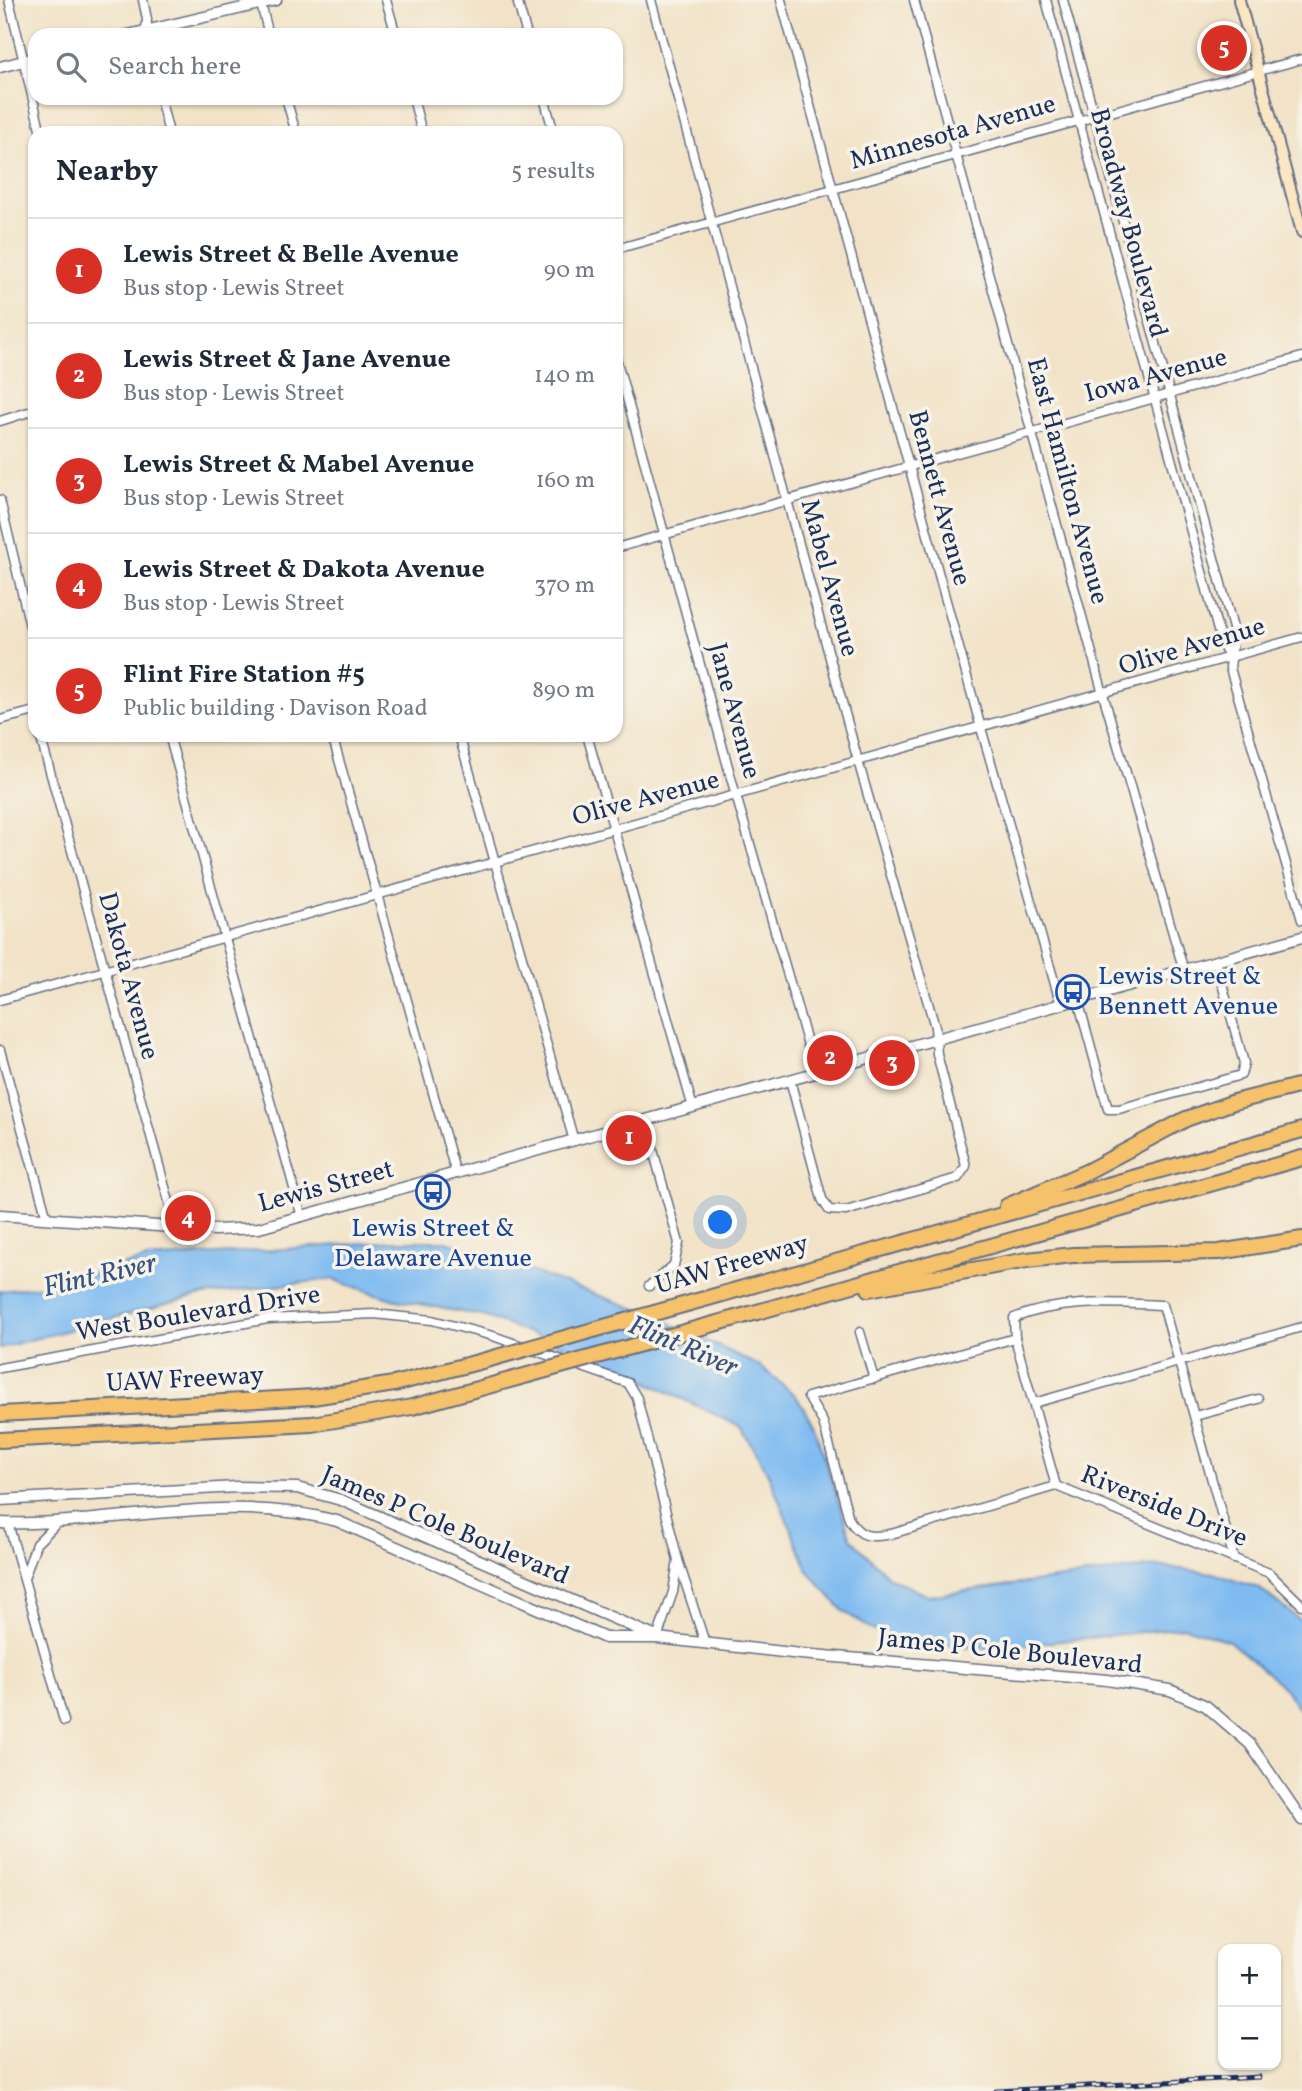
<!DOCTYPE html>
<html lang="en">
<head>
<meta charset="utf-8">
<style>
	:root { --surface:#fff; --page:#f2f2f3; --text:#1f2937; --muted:#747a83; --line:#e0e1e3; --accent:#d93025 }
	body { margin:0; font-family:Vollkorn,serif; background:var(--page); color:var(--text) }
	.controls { position:absolute; right:21px; bottom:21px; display:grid; overflow:hidden; border-radius:14px; box-shadow:0 2px 5px #0004 }
	.controls button { width:63px; height:63px; display:grid; place-items:center; padding:0; border:0; border-bottom:2px solid var(--line); background:var(--surface); color:var(--text); font:35px sans-serif }
	.you { position:absolute; left:721px; top:1223px; width:24px; height:24px; margin:-18px; border:5px solid #fff; border-radius:50%; background:#1a73e8; box-shadow:0 0 0 10px #1a73e833 }
	.badge { display:grid; place-items:center; width:46px; height:46px; border-radius:50%; background:var(--accent); color:#fff; font-size:23px; font-weight:700 }
	.pin { position:absolute; translate:-50% -50%; border:4px solid #fff; box-shadow:0 2px 7px #0006 }
	.list { margin:0; padding:0; list-style:none }
	h2 { display:flex; justify-content:space-between; align-items:center; height:91px; margin:0; padding:0 28px; font-size:30px }
	h2 small { font-size:23px; font-weight:400; color:var(--muted) }
	.list li { display:grid; grid-template-columns:46px 1fr auto; gap:21px; align-items:center; box-sizing:border-box; height:105px; padding:0 28px; border-top:2px solid var(--line) }
	.list b { display:block; font-size:26px; white-space:nowrap }
	.list p { margin:0; font-size:23px; white-space:nowrap; color:var(--muted) }
	.list em { font-size:23px; font-style:normal; color:var(--muted) }
	.icon { flex:none; width:38px; height:38px; fill:none; stroke:currentColor; stroke-width:2; stroke-linecap:round; stroke-linejoin:round }
	.map { position:relative; flex:none; width:1302px; height:2091px; overflow:hidden }
	.search { position:absolute; background:var(--surface); box-shadow:0 2px 5px #0004; left:28px; top:28px; width:595px; height:77px; display:flex; align-items:center; gap:18px; box-sizing:border-box; padding:0 24px; border-radius:21px; color:var(--muted); font-size:26px }
	.panel { position:absolute; background:var(--surface); box-shadow:0 2px 5px #0004; left:28px; top:126px; width:595px; height:616px; border-radius:21px }
	.map>svg:first-child { display:block }
	.water { fill:#7fbbf1; stroke:#4d75a8; stroke-width:2 }
	.lines { fill:none; stroke-linecap:round; stroke-linejoin:round }
	.minor-casing { stroke:#666e83; stroke-width:11 }
	.tertiary-casing { stroke:#666e83; stroke-width:13 }
	.secondary-casing { stroke:#666e83; stroke-width:14 }
	.motorway-casing { stroke:#666e83; stroke-width:18 }
	.minor { stroke:#fff; stroke-width:8 }
	.tertiary { stroke:#fff; stroke-width:10 }
	.secondary { stroke:#fbe6c4; stroke-width:10 }
	.motorway { stroke:#f5c16b; stroke-width:14 }
	.rail-casing { stroke:#1b2f5e; stroke-width:5 }
	.rail { stroke:#f7f3e8; stroke-width:2.5; stroke-dasharray:8; stroke-linecap:butt }
	.motorway-bridge-casing { stroke:#666e83; stroke-width:18; stroke-linecap:butt }
	.motorway-bridge { stroke:#f5c16b; stroke-width:14 }
	.labels { text-anchor:middle; dominant-baseline:central; stroke-width:7; stroke-linejoin:round; paint-order:stroke }
	.street-label { font-size:26px; fill:#1b2f5e; stroke:#f7f3e8 }
	.transit-label { font-size:26px; fill:#164399; stroke:#f7f3e8; text-anchor:start }
	.water-label { font-size:28px; font-style:italic; fill:#345283; stroke:#f7f3e8 }
</style>
</head>
<body>
<div class="map">
<svg width="1302" height="2091" viewBox="0 0 1302 2091">
	<rect width="100%" height="100%" fill="#f7f3e8"/>
	<filter id="ink" filterUnits="userSpaceOnUse"><feTurbulence type="fractalNoise" baseFrequency=".0143" numOctaves="2"/><feDisplacementMap in="SourceGraphic" scale="14" xChannelSelector="R" yChannelSelector="G"/><feConvolveMatrix kernelMatrix="1 2 1 2 8 2 1 2 1" color-interpolation-filters="sRGB"/></filter>
	<filter id="wash" filterUnits="userSpaceOnUse"><feTurbulence type="fractalNoise" baseFrequency=".00686" numOctaves="4" result="noise"/><feDisplacementMap in="SourceGraphic" scale="28" xChannelSelector="R" yChannelSelector="G"/><feGaussianBlur stdDeviation="1.57" result="paint"/><feColorMatrix in="noise" values="0 0 0 0 0 0 0 0 0 0 0 0 0 0 0 0 0 1.4 0 .05"/><feComposite in="paint" operator="in"/></filter>
	<g filter="url(#wash)">
		<rect width="100%" height="100%" fill="#f2e3c8"/>
		<polygon class="water" points="394,1241 446,1241 648,1313 760,1366 796,1396 813,1424 851,1539 889,1577 927,1596 1156,1566 1213,1573 1260,1589 1302,1622 1302,1713 1283,1687 1229,1641 1185,1627 988,1649 885,1638 843,1611 808,1571 767,1471 741,1427 595,1357 483,1316 392,1299 331,1279 197,1296 0,1348 0,1291 51,1285 147,1259"/>
	</g>
	<g filter="url(#ink)">
		<g class="lines">
			<g class="minor-casing">
				<g id="minor">
					<polyline points="9,0 41,133"/>
					<polyline points="143,0 147,19 146,35"/>
					<polyline points="386,0 396,35"/>
					<polyline points="517,0 527,35"/>
					<polyline points="651,0 858,761 935,1027 937,1054 966,1166 958,1178 951,1180 846,1211 829,1210 822,1199 790,1080"/>
					<polyline points="781,0 981,728 1061,1005"/>
					<polyline points="914,0 1103,694 1184,971"/>
					<polyline points="1046,0 1222,645 1230,658"/>
					<polyline points="1063,0 1234,632 1230,668 1302,920"/>
					<polyline points="261,4 269,35"/>
					<polyline points="160,98 169,133"/>
					<polyline points="286,98 296,133"/>
					<polyline points="413,98 422,133"/>
					<polyline points="544,98 554,133"/>
					<polyline points="616,249 1302,59"/>
					<polyline points="616,358 733,785 816,1073"/>
					<polyline points="0,421 35,410"/>
					<polyline points="0,500 35,647"/>
					<polyline points="616,548 1302,357"/>
					<polyline points="0,720 35,711"/>
					<polyline points="40,735 176,1227"/>
					<polyline points="169,735 302,1217"/>
					<polyline points="332,735 456,1174"/>
					<polyline points="459,735 574,1141"/>
					<polyline points="587,735 693,1108"/>
					<polyline points="0,1000 1302,637"/>
					<polyline points="1078,1000 1108,1109 1119,1109 1241,1075 1244,1063 1216,962"/>
					<polyline points="0,1050 47,1218"/>
					<polyline points="645,1121 679,1243 674,1265 649,1286"/>
					<polyline points="860,1332 874,1379"/>
					<path d="M1015,1338L808,1397L823,1422L849,1519C860,1538 871,1538 891,1534L1056,1486L1269,1573L1302,1605"/>
					<polyline points="0,1368 268,1319 374,1314 432,1320 493,1336 628,1383 637,1398 678,1560 673,1592 657,1638"/>
					<polyline points="1034,1403 1302,1327"/>
					<polyline points="1195,1416 1258,1399"/>
					<path d="M1056,1486L1015,1338L1014,1318C1061,1299 1113,1303 1163,1305L1234,1559"/>
					<polyline points="8,1523 64,1721"/>
					<polyline points="678,1560 705,1643"/>
					<polyline points="25,1576 36,1544 60,1520"/>
				</g>
			</g>
			<g class="tertiary-casing">
				<g id="tertiary">
					<polyline points="128,35 276,0"/>
					<polyline points="0,67 35,58"/>
					<polyline points="0,1215 215,1230 259,1228 1302,937"/>
					<polyline points="0,1500 237,1487 297,1488 341,1500 654,1636"/>
					<path d="M0,1523C113,1526 226,1491 337,1521L605,1638H657L801,1654L1107,1680L1170,1690L1206,1706L1250,1744L1302,1820"/>
				</g>
			</g>
			<g class="secondary-casing">
				<polyline id="secondary" points="1239,0 1302,232"/>
			</g>
			<g class="motorway-casing">
				<g id="motorway">
					<polyline points="1007,1206 1088,1171 1186,1119 1234,1102 1302,1085"/>
					<polyline points="869,1289 1027,1260 1073,1255 1219,1252 1302,1239"/>
					<polyline points="708,1298 1302,1130"/>
					<polyline points="750,1314 1302,1158"/>
					<polyline points="0,1414 313,1397 394,1384 486,1360"/>
					<polyline points="0,1440 312,1424 412,1407 528,1375"/>
				</g>
			</g>
			<use href="#minor" class="minor"/>
			<use href="#tertiary" class="tertiary"/>
			<use href="#secondary" class="secondary"/>
			<use href="#motorway" class="motorway"/>
			<g class="rail-casing">
				<polyline id="rail" points="996,2091 1259,2077"/>
			</g>
			<use href="#rail" class="rail"/>
			<g class="motorway-bridge-casing">
				<g id="motorway-bridge">
					<polyline points="486,1360 708,1298"/>
					<polyline points="528,1375 750,1314"/>
				</g>
			</g>
			<use href="#motorway-bridge" class="motorway-bridge"/>
		</g>
	</g>
	<defs>
		<g id="bus-ring" transform="scale(1.75)"><circle r="9.5" fill="#f7f3e8" stroke="#1a4fb4" stroke-width="1.5"/><path d="M-5-6H5V4H4V6H2V4H-2V6H-4V4H-5ZM-3.5-4V0h7V-4ZM-3.5 1.2v1.5H-2V1.2ZM2 1.2v1.5H3.5V1.2Z" fill="#1a4fb4"/></g>
	</defs>
	<g fill-rule="evenodd">
		<use href="#bus-ring" x="1073" y="992"/>
		<use href="#bus-ring" x="433" y="1192"/>
	</g>
	<g class="labels">
		<g class="street-label">
			<text transform="translate(953 133) rotate(-16)">Minnesota Avenue</text>
			<text transform="translate(1128 223) rotate(75)">Broadway Boulevard</text>
			<text transform="translate(1156 376) rotate(-15)">Iowa Avenue</text>
			<text transform="translate(1067 481) rotate(75)">East Hamilton Avenue</text>
			<text transform="translate(939 498) rotate(75)">Bennett Avenue</text>
			<text transform="translate(829 578) rotate(75)">Mabel Avenue</text>
			<text transform="translate(1192 647) rotate(-16)">Olive Avenue</text>
			<text transform="translate(734 711) rotate(75)">Jane Avenue</text>
			<text transform="translate(646 799) rotate(-15)">Olive Avenue</text>
			<text transform="translate(128 976) rotate(75)">Dakota Avenue</text>
			<text transform="translate(326 1187) rotate(-15)">Lewis Street</text>
			<text transform="translate(732 1265) rotate(-16)">UAW Freeway</text>
			<text transform="translate(198 1314) rotate(-9)">West Boulevard Drive</text>
			<text transform="translate(185 1380) rotate(-3)">UAW Freeway</text>
			<text transform="translate(1164 1507) rotate(22)">Riverside Drive</text>
			<text transform="translate(445 1526) rotate(23)">James P Cole Boulevard</text>
			<text transform="translate(1010 1652) rotate(6)">James P Cole Boulevard</text>
		</g>
		<g class="transit-label">
			<text x="1098" y="977">Lewis Street &amp;<tspan x="1098" dy="30">Bennett Avenue</tspan></text>
			<text x="433" y="1229" text-anchor="middle">Lewis Street &amp;<tspan x="433" dy="30">Delaware Avenue</tspan></text>
		</g>
		<g class="water-label">
			<text transform="translate(100 1276) rotate(-13)">Flint River</text>
			<text transform="translate(683 1347) rotate(23)">Flint River</text>
		</g>
	</g>
</svg>
<div class="controls">
<button>+</button>
<button>−</button>
</div>
<div class="you"></div>
<div class="pin badge" style="left:629px;top:1138px">1</div>
<div class="pin badge" style="left:830px;top:1058px">2</div>
<div class="pin badge" style="left:892px;top:1063px">3</div>
<div class="pin badge" style="left:188px;top:1218px">4</div>
<div class="pin badge" style="left:1224px;top:48px">5</div>
<div class="search"><svg class="icon" aria-label="search" viewBox="0 0 24 24"><circle cx="10" cy="10" r="6"/><path d="M15 15l6 6"/></svg>Search here</div>
<section class="panel">
<h2>Nearby<small>5 results</small></h2>
<ul class="list">
<li><span class="badge">1</span><div><b>Lewis Street &amp; Belle Avenue</b><p>Bus stop · Lewis Street</p></div><em>90 m</em></li>
<li><span class="badge">2</span><div><b>Lewis Street &amp; Jane Avenue</b><p>Bus stop · Lewis Street</p></div><em>140 m</em></li>
<li><span class="badge">3</span><div><b>Lewis Street &amp; Mabel Avenue</b><p>Bus stop · Lewis Street</p></div><em>160 m</em></li>
<li><span class="badge">4</span><div><b>Lewis Street &amp; Dakota Avenue</b><p>Bus stop · Lewis Street</p></div><em>370 m</em></li>
<li><span class="badge">5</span><div><b>Flint Fire Station #5</b><p>Public building · Davison Road</p></div><em>890 m</em></li>
</ul>
</section>
</div>
</body>
</html>
